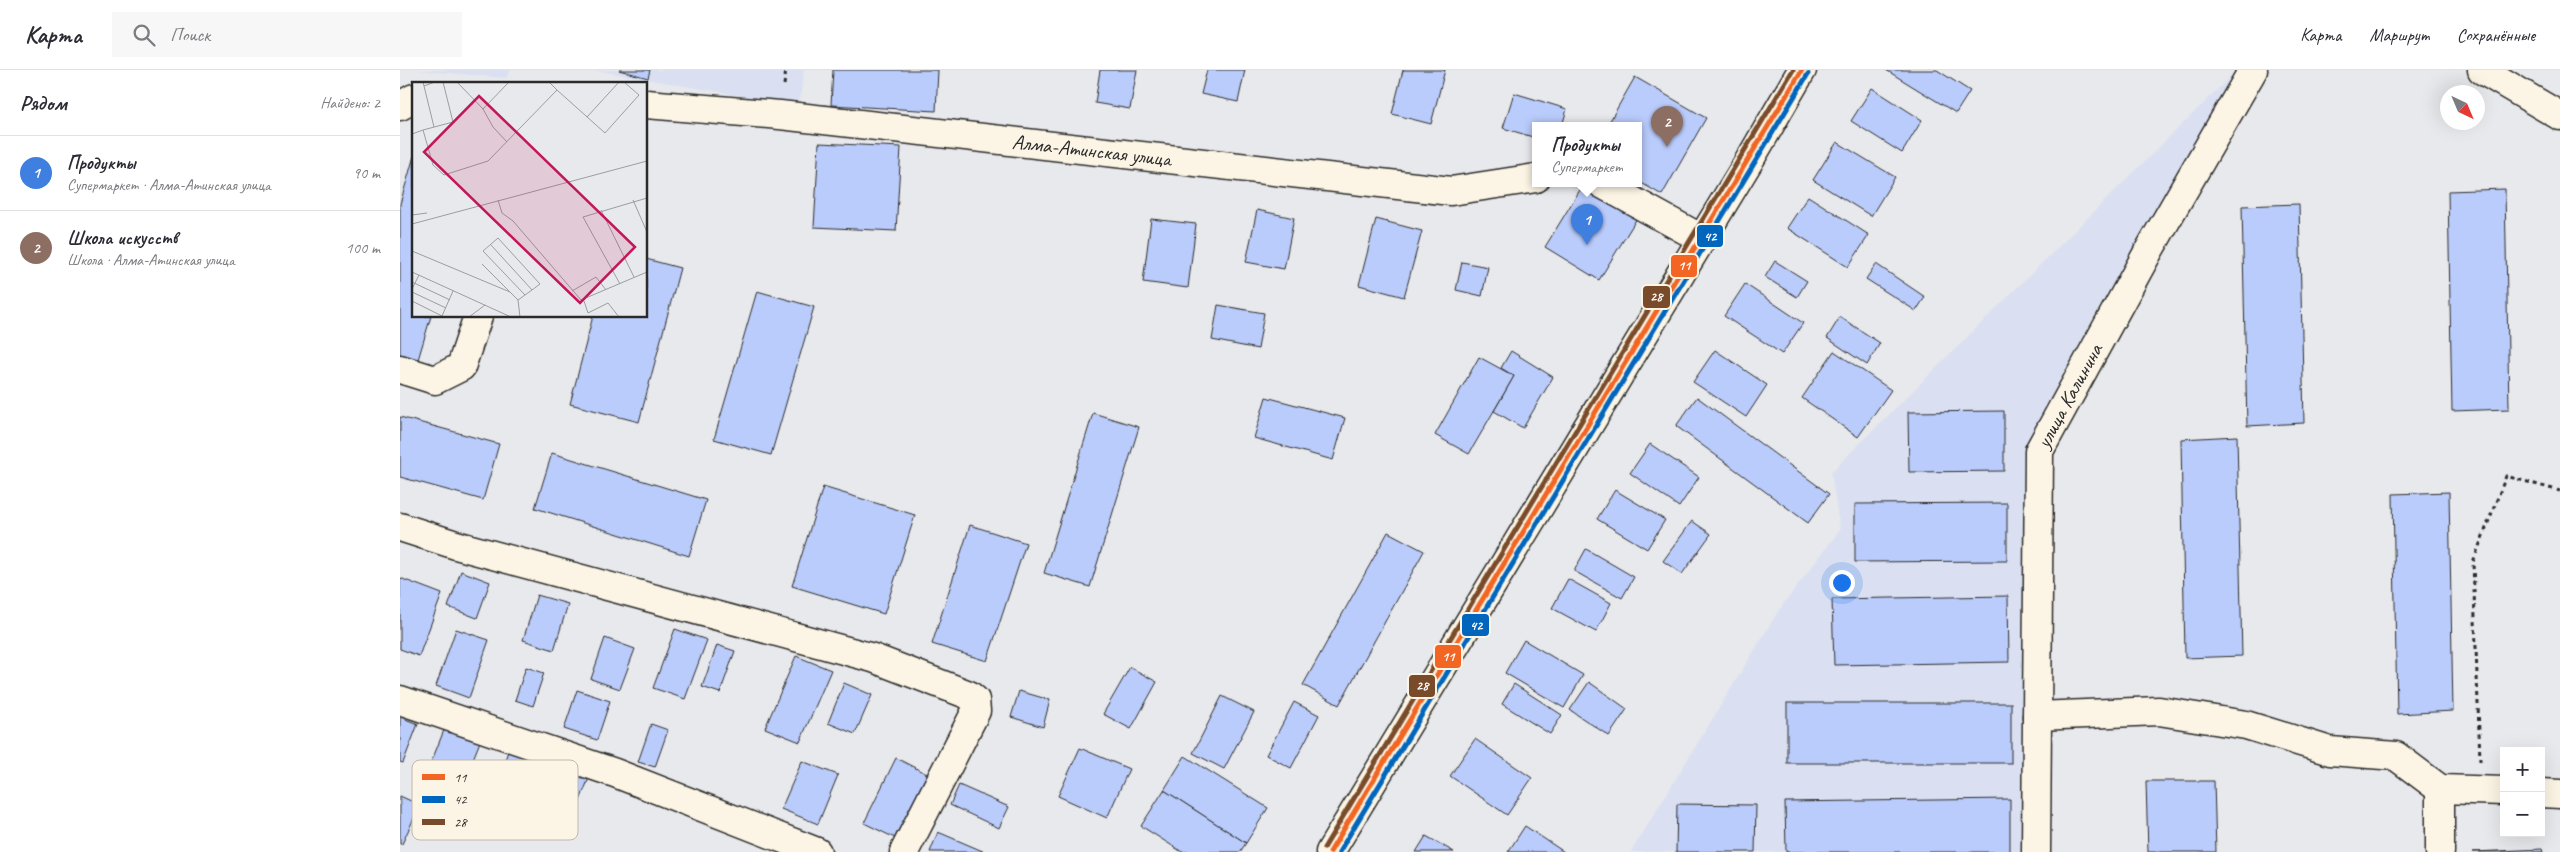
<!DOCTYPE html>
<html lang="ru">
<head>
<meta charset="utf-8">
<style>
	:root { --surface:#fff; --page:#f7f7f7; --text:#2b2b33; --muted:#7c7c81; --line:#e1e1e2; --accent:#7c3aed }
	body { margin:0; font-family:Caveat,sans-serif; background:var(--page); color:var(--text) }
	.controls { position:absolute; right:15px; bottom:15px; display:grid; overflow:hidden; border-radius:0px; box-shadow:0 5px 20px #0002 }
	.controls button { width:45px; height:45px; display:grid; place-items:center; padding:0; border:0; border-bottom:1px solid var(--line); background:var(--surface); color:var(--text); font:25px sans-serif }
	.compass { position:absolute; left:2040px; top:15px; width:45px; height:45px; border-radius:50%; background:var(--surface); box-shadow:0 5px 20px #0002; rotate:136deg }
	.you { position:absolute; left:1441px; top:512px; width:18px; height:18px; margin:-12px; border:4px solid #fff; border-radius:50%; background:#1a73e8; box-shadow:0 0 0 8px #1a73e833 }
	.badge { display:grid; place-items:center; width:32px; height:32px; border-radius:50%; background:var(--accent); color:#fff; font-size:16px; font-weight:700 }
	.pin { position:absolute; translate:-50% -41px; filter:drop-shadow(0 1px 2px #0008) }
	.pin::after { content:''; position:absolute; top:26px; width:18px; height:15px; background:inherit; clip-path:polygon(0 0,100% 0,50% 100%) }
	.popup { position:absolute; left:1132px; top:52px; width:110px; height:65px; box-sizing:border-box; display:grid; place-content:center; border-radius:0px; background:var(--surface); filter:drop-shadow(0 1px 4px #0005); font-size:16px; white-space:nowrap; color:var(--muted) }
	.popup b { font-size:19px; color:var(--text) }
	.popup::after { content:''; position:absolute; left:50%; top:100%; margin-left:-10px; border:10px solid transparent; border-top-color:var(--surface) }
	.list { margin:0; padding:0; list-style:none }
	h2 { display:flex; justify-content:space-between; align-items:center; height:65px; margin:0; padding:0 20px; font-size:21px }
	h2 small { font-size:16px; font-weight:400; color:var(--muted) }
	.list li { display:grid; grid-template-columns:32px 1fr auto; gap:15px; align-items:center; box-sizing:border-box; height:75px; padding:0 20px; border-top:1px solid var(--line) }
	.list b { display:block; font-size:19px; white-space:nowrap }
	.list p { margin:0; font-size:16px; white-space:nowrap; color:var(--muted) }
	.list em { font-size:16px; font-style:normal; color:var(--muted) }
	.icon { flex:none; width:28px; height:28px; fill:none; stroke:currentColor; stroke-width:2; stroke-linecap:round; stroke-linejoin:round }
	.map { position:relative; flex:none; width:2160px; height:782px; overflow:hidden }
	header { display:flex; align-items:center; gap:30px; box-sizing:border-box; height:70px; padding:0 25px; background:var(--surface); border-bottom:1px solid var(--line) }
	header strong { font-size:24px }
	nav { display:flex; gap:28px; margin-inline-start:auto; font-size:18px }
	.search { width:350px; height:45px; background:var(--page); display:flex; align-items:center; gap:12px; box-sizing:border-box; padding:0 18px; border-radius:0px; color:var(--muted); font-size:19px }
	main { display:flex }
	aside { flex:1; background:var(--surface) }
	.map>svg:first-child { display:block }
	.built { fill:#dae0f1 }
	.building { fill:#baccfc; stroke:#2b2b2b }
	.lines { fill:none; stroke-linecap:round; stroke-linejoin:round }
	.minor-casing { stroke:#2b2b2b; stroke-width:31 }
	.major-casing { stroke:#2b2b2b; stroke-width:31 }
	.path { stroke:#2b2b2b; stroke-width:3; stroke-dasharray:4 4; stroke-linecap:butt }
	.minor { stroke:#fcf5e5; stroke-width:28 }
	.major { stroke:#fcf5e5; stroke-width:28 }
	.bus-1-casing { stroke:#fcf5e5; stroke-width:9 }
	.bus-2-casing { stroke:#fcf5e5; stroke-width:9 }
	.bus-3-casing { stroke:#fcf5e5; stroke-width:9 }
	.bus-1 { stroke:#f26522; stroke-width:5 }
	.bus-2 { stroke:#0065bd; stroke-width:5 }
	.bus-3 { stroke:#7a4b2a; stroke-width:5 }
	.labels { text-anchor:middle; dominant-baseline:central; stroke-width:4.5; stroke-linejoin:round; paint-order:stroke }
	.street-label { font-size:21px; fill:#2b2b2b; stroke:#fcf5e5 }
	.inset-road { fill:none; stroke:#9c9d9f; stroke-width:1 }
	.view { fill:#c2185b; fill-opacity:0.15; stroke:#c2185b; stroke-width:2.5 }
	.inset-edge { fill:none; stroke:#2b2b2b; stroke-width:2.5 }
	.key { fill:#fcf5e5; stroke:#bdb8ad; stroke-width:1 }
	.key-label { font-size:14px; fill:#2b2b2b }
	.line-badge { stroke:#fcf5e5; stroke-width:2 }
	.badge-label { font-size:14px; text-anchor:middle; font-weight:bold; fill:#fff }
</style>
</head>
<body>
<header>
<strong>Карта</strong>
<div class="search"><svg class="icon" aria-label="search" viewBox="0 0 24 24"><circle cx="10" cy="10" r="6"/><path d="M15 15l6 6"/></svg>Поиск</div>
<nav><a>Карта</a><a>Маршрут</a><a>Сохранённые</a></nav>
</header>
<main>
<aside>
<h2>Рядом<small>Найдено: 2</small></h2>
<ul class="list">
<li><span class="badge" style="background:#3f7fe0">1</span><div><b>Продукты</b><p>Супермаркет · Алма-Атинская улица</p></div><em>90 m</em></li>
<li><span class="badge" style="background:#8d6e63">2</span><div><b>Школа искусств</b><p>Школа · Алма-Атинская улица</p></div><em>100 m</em></li>
</ul>
</aside>
<div class="map">
<svg width="2160" height="782" viewBox="0 0 2160 782">
	<rect width="100%" height="100%" fill="#e8e9ec"/>
	<filter id="ink" filterUnits="userSpaceOnUse"><feTurbulence type="fractalNoise" baseFrequency=".02" numOctaves="2"/><feDisplacementMap in="SourceGraphic" scale="10" xChannelSelector="R" yChannelSelector="G"/><feConvolveMatrix kernelMatrix="1 2 1 2 8 2 1 2 1" color-interpolation-filters="sRGB"/></filter>
	<g filter="url(#ink)">
		<g class="built">
			<polygon points="16,0 111,0 106,8"/>
			<polygon points="195,0 404,0 399,36"/>
			<polygon points="1837,0 1871,0 1699,238 1625,377 1637,646 1637,782 1231,782 1379,540 1440,460 1431,402"/>
		</g>
		<g class="building">
			<polygon points="219,0 250,0 248,8"/>
			<polygon points="433,0 538,0 536,41 431,35"/>
			<polygon points="700,0 737,0 730,39 695,33"/>
			<polygon points="807,0 845,0 838,32 801,24"/>
			<polygon points="1003,0 1045,0 1031,54 992,44"/>
			<polygon points="1486,0 1537,0 1570,21 1556,43"/>
			<polygon points="1235,7 1306,48 1262,125 1238,111 1238,56 1207,56"/>
			<polygon points="1472,18 1522,50 1502,83 1451,51"/>
			<polygon points="1114,23 1167,39 1162,56 1136,56 1136,68 1103,58"/>
			<polygon points="1437,72 1495,107 1471,146 1413,110"/>
			<polygon points="419,73 501,77 496,161 414,157"/>
			<polygon points="14,86 14,246 31,246 17,293 0,288 0,134"/>
			<polygon points="1183,115 1237,148 1199,210 1145,177"/>
			<polygon points="2105,119 2109,339 2052,341 2048,121"/>
			<polygon points="1408,126 1469,165 1448,197 1387,158"/>
			<polygon points="1899,134 1904,353 1847,356 1842,136"/>
			<polygon points="857,140 894,148 884,199 846,192"/>
			<polygon points="751,149 796,154 788,218 743,212"/>
			<polygon points="976,149 1022,161 1004,227 959,215"/>
			<polygon points="246,189 280,198 239,352 170,334 193,246 246,246"/>
			<polygon points="1375,191 1407,211 1397,227 1365,207"/>
			<polygon points="1062,192 1088,197 1082,226 1056,220"/>
			<polygon points="1476,194 1525,227 1516,241 1466,209"/>
			<polygon points="1345,214 1403,253 1382,284 1324,246"/>
			<polygon points="357,221 414,237 371,385 314,369"/>
			<polygon points="818,235 864,243 858,279 812,270"/>
			<polygon points="1440,247 1480,273 1467,295 1427,268"/>
			<polygon points="1315,280 1367,315 1346,347 1293,312"/>
			<polygon points="1111,281 1153,307 1123,358 1094,341 1114,306 1101,298"/>
			<polygon points="1434,281 1491,320 1458,367 1402,328"/>
			<polygon points="1079,287 1114,306 1069,384 1035,365"/>
			<polygon points="866,327 945,348 933,390 854,368"/>
			<polygon points="1297,327 1429,424 1408,453 1276,356"/>
			<polygon points="1604,341 1604,401 1509,402 1508,342"/>
			<polygon points="693,343 739,357 690,517 644,503"/>
			<polygon points="0,347 99,374 83,430 0,407"/>
			<polygon points="1837,366 1842,586 1785,588 1781,369"/>
			<polygon points="1250,374 1299,407 1279,437 1230,403"/>
			<polygon points="152,383 306,430 289,486 135,438"/>
			<polygon points="423,417 515,445 484,544 392,516"/>
			<polygon points="1215,420 1265,450 1247,479 1197,449"/>
			<polygon points="2049,422 2053,641 1997,644 1993,424"/>
			<polygon points="1607,433 1607,491 1455,492 1455,434"/>
			<polygon points="1292,451 1311,464 1282,504 1263,491"/>
			<polygon points="570,455 626,473 587,591 532,574"/>
			<polygon points="988,462 1024,481 939,635 903,615"/>
			<polygon points="1186,479 1234,507 1222,528 1174,501"/>
			<polygon points="61,501 90,512 77,548 48,537"/>
			<polygon points="0,508 42,524 19,586 0,579"/>
			<polygon points="1168,509 1211,533 1196,562 1152,538"/>
			<polygon points="137,525 168,534 154,580 123,570"/>
			<polygon points="1608,526 1609,592 1434,595 1432,529"/>
			<polygon points="56,559 89,570 69,628 36,616"/>
			<polygon points="275,559 307,570 285,629 253,618"/>
			<polygon points="205,568 235,579 220,619 191,609"/>
			<polygon points="1124,570 1183,605 1164,638 1105,603"/>
			<polygon points="317,575 335,581 320,623 302,617"/>
			<polygon points="396,586 431,600 400,672 365,658"/>
			<polygon points="126,597 144,603 133,636 115,630"/>
			<polygon points="730,597 757,612 731,659 703,644"/>
			<polygon points="1189,612 1227,639 1209,666 1170,640"/>
			<polygon points="444,613 472,625 455,664 428,653"/>
			<polygon points="1114,614 1162,645 1150,664 1102,634"/>
			<polygon points="177,620 210,631 197,670 164,659"/>
			<polygon points="619,621 650,630 643,657 611,647"/>
			<polygon points="822,626 854,642 824,699 793,683"/>
			<polygon points="894,632 919,645 891,698 866,685"/>
			<rect x="1387" y="633" width="224" height="60"/>
			<polygon points="0,647 18,654 3,693 0,692"/>
			<polygon points="251,654 268,660 255,697 238,692"/>
			<polygon points="46,655 81,669 62,717 27,703"/>
			<polygon points="1075,669 1132,708 1107,745 1050,706"/>
			<polygon points="110,676 142,687 123,740 91,728"/>
			<polygon points="680,678 729,699 707,748 658,726"/>
			<polygon points="785,686 868,738 846,773 764,720"/>
			<polygon points="496,688 529,705 497,769 464,753"/>
			<polygon points="402,691 438,705 418,754 381,739"/>
			<polygon points="163,697 189,708 175,743 148,733"/>
			<polygon points="1746,711 1814,711 1816,782 1748,782"/>
			<polygon points="559,715 609,737 599,758 550,735"/>
			<polygon points="764,720 846,773 840,782 782,782 741,756"/>
			<polygon points="0,726 20,735 2,774 0,774"/>
			<polygon points="1610,729 1610,782 1386,782 1385,732"/>
			<polygon points="1277,734 1356,735 1355,782 1276,782"/>
			<polygon points="1125,756 1164,782 1108,782"/>
			<polygon points="538,762 585,782 530,782"/>
			<polygon points="1026,766 1054,782 1016,782"/>
			<polygon points="2142,779 2143,782 2073,782"/>
		</g>
		<g class="lines">
			<g class="minor-casing">
				<g id="minor">
					<polyline points="2082,0 2160,46"/>
					<path id="s1" d="M246,34L380,45L1051,121L1136,108"/>
					<polyline points="0,36 14,28"/>
					<polyline points="1202,114 1302,169"/>
					<polyline points="0,299 35,310 61,297 78,246"/>
					<polyline points="0,457 56,475 473,588 569,625 575,630 576,641 504,782"/>
					<polyline points="0,630 215,703 417,782"/>
					<polyline points="1637,646 1759,641 1846,655 1930,681 1996,686 2040,719 2104,721"/>
					<polyline points="2141,723 2160,724"/>
					<path id="s2" d="M1636,782L1639,381L1748,182L1853,0"/>
					<polyline points="2040,782 2040,719"/>
				</g>
			</g>
			<g class="major-casing">
				<polyline id="major" points="930,782 1349,91 1402,0"/>
			</g>
			<g class="path">
				<polyline points="384,15 386,0"/>
				<polyline points="2080,691 2073,492 2106,406 2160,421"/>
			</g>
			<use href="#minor" class="minor"/>
			<use href="#major" class="major"/>
			<g class="bus-1-casing">
				<polyline id="bus-1" points="930,782 1402,0"/>
			</g>
			<g class="bus-2-casing">
				<polyline id="bus-2" points="939,782 1408,4"/>
			</g>
			<g class="bus-3-casing">
				<polyline id="bus-3" points="924,778 1393,0"/>
			</g>
			<use href="#bus-1" class="bus-1"/>
			<use href="#bus-2" class="bus-2"/>
			<use href="#bus-3" class="bus-3"/>
		</g>
	</g>
	<g class="labels">
		<g class="street-label">
			<text stroke="none"><textPath href="#s1" startOffset="448">Алма-Атинская улица</textPath></text>
			<text stroke="none"><textPath href="#s2" startOffset="464">улица Калинина</textPath></text>
		</g>
	</g>
	<g transform="translate(12 12)">
		<rect width="235" height="235" fill="#e8e9ec"/>
		<path class="inset-road" d="M11,0L12,4L23,0M45,0L71,27L81,45L95,60M12,4L22,45M145,8L193,51L227,13L212,0M71,27L97,0M175,35L207,0M11,48L41,40L31,0M0,52L11,48L21,83L32,93L76,79L145,8L137,0M86,118L90,131L101,139L169,218L235,190M221,118L235,150M189,128L222,195M0,133L15,131M0,142L235,79M79,163L120,208M0,169L98,210M70,182L106,218L108,235M0,190L99,235M0,200L38,218M208,202L171,135L235,116M0,207L7,193M160,209L184,195L194,208M0,210L34,226M106,218L120,208L128,202L86,156L71,169L113,213M0,219L30,234L41,209M172,219L176,231L196,221L207,235M57,235L73,223"/>
		<path class="view" d="M67,14L223,165L168,221L12,70Z"/>
		<rect width="235" height="235" class="inset-edge"/>
	</g>
	<rect x="12" y="690" width="166" height="80" rx="8" class="key"/>
	<rect x="22" y="704" width="23" height="6" fill="#f26522"/>
	<rect x="22" y="726" width="23" height="7" fill="#0065bd"/>
	<rect x="22" y="749" width="23" height="6" fill="#7a4b2a"/>
	<g class="key-label">
		<text x="54" y="712">11</text>
		<text x="54" y="734">42</text>
		<text x="54" y="757">28</text>
	</g>
	<g class="line-badge">
		<rect x="1296" y="154" width="28" height="24" rx="5" fill="#0065bd"/>
		<rect x="1270" y="184" width="28" height="24" rx="5" fill="#f26522"/>
		<rect x="1242" y="215" width="29" height="24" rx="5" fill="#7a4b2a"/>
		<rect x="1061" y="543" width="29" height="24" rx="5" fill="#0065bd"/>
		<rect x="1034" y="574" width="28" height="25" rx="5" fill="#f26522"/>
		<rect x="1008" y="604" width="28" height="24" rx="5" fill="#7a4b2a"/>
	</g>
	<g class="badge-label">
		<text x="1310" y="171">42</text>
		<text x="1284" y="200">11</text>
		<text x="1256" y="231">28</text>
		<text x="1076" y="560">42</text>
		<text x="1048" y="591">11</text>
		<text x="1022" y="620">28</text>
	</g>
</svg>
<div class="controls">
<button>+</button>
<button>−</button>
</div>
<svg class="compass" viewBox="-18 -18 36 36"><path d="M0-13l5 13h-10z" fill="#e53935"/><path d="M0 13l5-13h-10z" fill="#7c7c81"/></svg>
<div class="you"></div>
<div class="pin badge" style="left:1187px;top:175px;background:#3f7fe0">1</div>
<div class="popup"><b>Продукты</b>Супермаркет</div>
<div class="pin badge" style="left:1267px;top:77px;background:#8d6e63">2</div>
</div>
</main>
</body>
</html>
